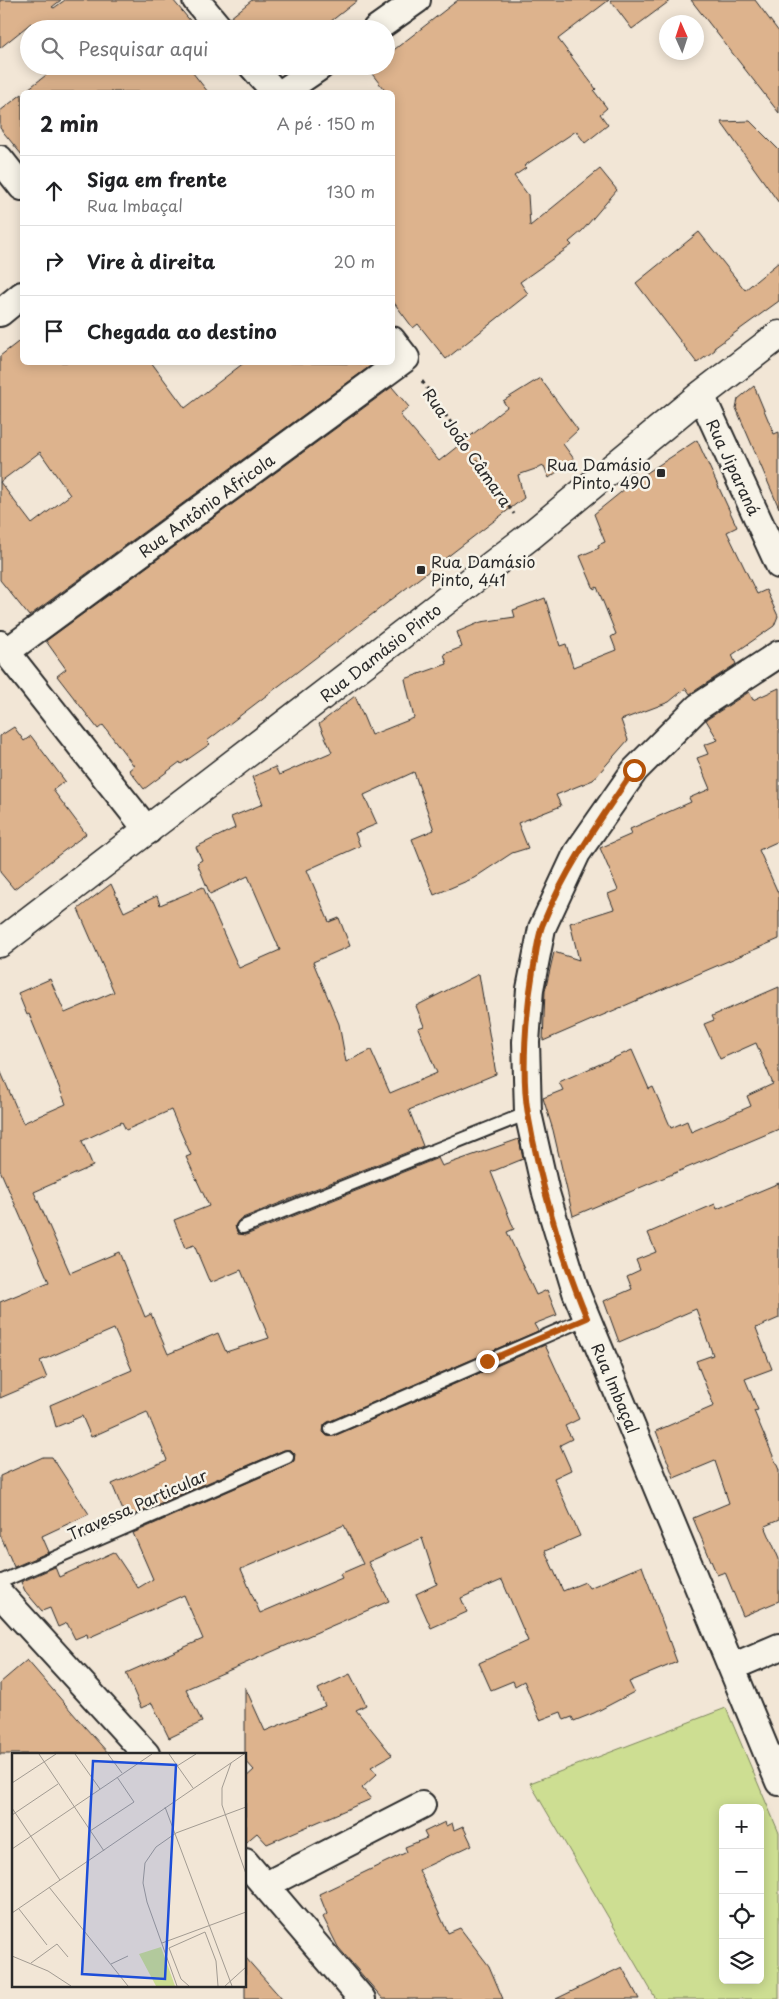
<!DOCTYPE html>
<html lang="pt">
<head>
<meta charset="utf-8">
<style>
	:root { --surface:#fff; --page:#f6f6f6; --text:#202124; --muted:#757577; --line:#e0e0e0 }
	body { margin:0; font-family:"Playpen Sans",sans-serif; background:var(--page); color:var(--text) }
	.controls { position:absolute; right:15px; bottom:15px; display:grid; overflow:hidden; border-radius:8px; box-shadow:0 2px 12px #0003 }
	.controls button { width:45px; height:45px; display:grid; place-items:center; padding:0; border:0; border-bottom:1px solid var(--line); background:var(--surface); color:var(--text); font:25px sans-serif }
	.compass { position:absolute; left:659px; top:15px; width:45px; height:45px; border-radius:50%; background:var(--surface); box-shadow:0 2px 12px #0003; rotate:357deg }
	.stop { position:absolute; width:15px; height:15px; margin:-11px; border:4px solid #b45309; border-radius:50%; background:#fff }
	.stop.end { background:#b45309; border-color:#fff; box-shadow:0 1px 5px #0008 }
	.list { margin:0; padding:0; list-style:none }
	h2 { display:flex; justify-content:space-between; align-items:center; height:65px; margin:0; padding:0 20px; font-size:21px }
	h2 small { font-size:16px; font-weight:400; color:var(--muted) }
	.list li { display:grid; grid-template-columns:32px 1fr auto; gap:15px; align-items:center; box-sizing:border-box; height:70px; padding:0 20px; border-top:1px solid var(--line) }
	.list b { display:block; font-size:19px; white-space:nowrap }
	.list p { margin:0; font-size:16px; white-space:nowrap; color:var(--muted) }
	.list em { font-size:16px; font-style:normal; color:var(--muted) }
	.icon { flex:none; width:28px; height:28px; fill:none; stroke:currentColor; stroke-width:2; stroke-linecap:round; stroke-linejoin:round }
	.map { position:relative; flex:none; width:779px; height:1999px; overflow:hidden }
	.search { position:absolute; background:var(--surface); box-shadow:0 2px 12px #0003; left:20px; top:20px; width:375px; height:55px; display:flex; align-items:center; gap:12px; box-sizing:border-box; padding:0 18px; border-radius:28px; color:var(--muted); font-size:19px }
	.panel { position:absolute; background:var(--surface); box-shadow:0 2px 12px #0003; left:20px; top:90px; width:375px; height:275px; border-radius:8px }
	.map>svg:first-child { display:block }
	.green { fill:#cdde92; stroke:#7c845e; fill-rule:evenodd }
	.building { fill:#ddb38d; stroke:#2b2b2b; fill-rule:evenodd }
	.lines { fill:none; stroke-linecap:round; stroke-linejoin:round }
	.lane-casing { stroke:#2b2b2b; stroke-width:16 }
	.street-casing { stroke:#2b2b2b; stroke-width:30 }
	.secondary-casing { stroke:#2b2b2b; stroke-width:31 }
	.path { stroke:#2b2b2b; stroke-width:3; stroke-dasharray:4 4; stroke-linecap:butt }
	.lane { stroke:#f7f3e8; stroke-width:12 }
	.street { stroke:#f7f3e8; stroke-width:26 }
	.secondary { stroke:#f7f3e8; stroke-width:28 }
	.route { stroke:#b45309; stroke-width:6 }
	.poi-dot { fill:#2b2b2b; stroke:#f7f3e8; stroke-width:2 }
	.labels { text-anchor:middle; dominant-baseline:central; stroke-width:5; stroke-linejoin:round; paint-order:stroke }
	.street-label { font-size:16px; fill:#2b2b2b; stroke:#f7f3e8 }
	.poi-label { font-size:16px; fill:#2b2b2b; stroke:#f7f3e8; text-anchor:end }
	.inset-road { fill:none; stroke:#a29b92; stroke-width:1 }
	.view { fill:#1d4ed8; fill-opacity:0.15; stroke:#1d4ed8; stroke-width:2.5 }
	.inset-edge { fill:none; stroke:#2b2b2b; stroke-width:2.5 }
</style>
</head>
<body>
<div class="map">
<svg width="779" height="1999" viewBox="0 0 779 1999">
	<rect width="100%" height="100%" fill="#f2e6d6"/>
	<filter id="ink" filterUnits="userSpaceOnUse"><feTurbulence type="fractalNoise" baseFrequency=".02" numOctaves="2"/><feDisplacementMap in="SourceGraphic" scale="10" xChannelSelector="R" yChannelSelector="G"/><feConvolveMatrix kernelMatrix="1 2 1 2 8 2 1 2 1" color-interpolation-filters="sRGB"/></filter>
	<g filter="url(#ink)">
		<path class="green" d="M726,1708L779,1833V1999H656L530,1783ZM723,1808H760V1980H723Z"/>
		<g class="building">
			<polygon points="0,0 61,0 52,7 54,8 65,0 173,0 197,29 36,29 31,23 0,48"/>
			<polygon points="252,0 358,0 321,29 238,29 230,18"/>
			<polygon points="458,0 609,0 558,39 596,89 594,91 607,108 600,114 608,125 585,143 576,131 524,166 526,168 514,176 528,195 530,226 600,169 617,190 582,231 569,242 572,245 520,282 528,294 446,359 418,324 413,328 392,300 392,92 386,92 369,70 374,66 386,66 386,56"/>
			<polygon points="610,0 671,0 632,29"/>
			<polygon points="691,0 755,0 779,32 779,113"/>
			<polygon points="58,66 191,66 189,68 208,92 24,92"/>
			<polygon points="22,94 22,155 0,128 0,111"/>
			<polygon points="750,121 779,150 779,203 721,122"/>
			<polygon points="699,232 745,290 779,262 779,301 714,348 715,350 697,363 636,283"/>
			<path d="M22,339V362H151L185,408L245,362L373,364L29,616L0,580V356ZM40,452L70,495L32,524L0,482Z"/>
			<polygon points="540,378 578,430 563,444 574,459 549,478 544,466 518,475 524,498 207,741 210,744 181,764 180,762 144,789 129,770 134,766 103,725 98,729 57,676 66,669 46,641 392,387 409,407 400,415 439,461 507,407 503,401"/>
			<polygon points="754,386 774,434 779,432 779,508 736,408 738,399"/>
			<path d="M697,440L737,527L727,532L757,594L766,590L778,616L774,626L732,655L736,664L690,694L686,688L669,702L621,720L628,740L593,780L556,795L561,806L518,823L528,848L512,853L474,878L434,895L412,839L434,830L414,772L364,795L377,824L355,833L360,846L307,870L329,922L339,918L350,946L313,962L339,1024L346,1062L371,1050L390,1093L437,1073L418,1028L424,1026L416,1006L479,974L496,1074L409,1110L423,1146L240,1219L235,1226L238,1234L246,1235L438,1158L442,1166L519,1139L523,1159L491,1172L514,1229L507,1232L536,1295L547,1290L557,1315L534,1324L538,1331L328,1422L324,1425L323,1432L327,1436H334L545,1345L579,1419L565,1426L572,1439L560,1445L571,1470L554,1478L580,1536L545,1551L563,1591L585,1582L589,1588L642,1566L677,1662L629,1682L634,1692L594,1713L574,1721L572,1717L564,1720L561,1712L540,1720L524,1681L515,1686L513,1681L491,1690L479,1663L528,1641L502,1580L461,1598L467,1612L431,1628L416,1594L437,1584L422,1538L368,1562L389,1601L186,1689L202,1722L169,1738L152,1703L141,1708L126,1673L203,1639L184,1595L88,1638L87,1634L75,1639L67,1623L58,1627L50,1608L42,1611L25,1591L21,1582L55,1567L59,1577L114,1552L138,1588L153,1579L133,1533L290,1464L294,1461L295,1454L291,1450H284L126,1518L112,1484L167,1460L147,1412L91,1437L82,1416L56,1427L50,1405L132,1370L114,1329L40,1361L47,1378L0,1398V1302L49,1282L0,1170V1070L23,1123L66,1104L29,1014L27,1015L18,993L50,979L65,1013L114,992L78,909L111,884L124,912L157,896L160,905L203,887L239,968L280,950L248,876L210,894L197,863L202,860L196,847L235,828L231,817L263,804L252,777L275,767L279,775L332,752L319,724L355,696L371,735L414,718L405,679L447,664L444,654L462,647L457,632L481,622L515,617L513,610L545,598L560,646L566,644L573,667L616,650L611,637L616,634L597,587L594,589L580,556L599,548L598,545L605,542L594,514L636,480ZM171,1110L191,1155L186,1157L209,1206L174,1220L185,1248L194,1245L210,1283L241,1270L269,1338L226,1352L218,1333L168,1354L151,1314L145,1317L119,1252L70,1273L34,1192L93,1166L82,1141L122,1122L126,1130ZM344,1525L363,1564L340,1574L342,1578L260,1613L241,1569Z"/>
			<polygon points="779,688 779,841 759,850 779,895 779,939 543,1041 545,991 554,952 579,960 570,923 614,909 608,894 618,890 600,848 632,834 630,829 691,802 689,798 710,789 697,758 708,754 704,745 718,740 706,720 749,692 753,700"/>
			<polygon points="14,727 24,741 31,736 65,781 53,790 86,834 14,889 0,872 0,736"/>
			<polygon points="779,987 779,1129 573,1216 553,1130 543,1098 563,1090 559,1082 632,1050 649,1089 653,1087 671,1128 687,1121 691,1132 751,1106 747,1096 773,1084 756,1043 720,1059 704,1024 714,1020 712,1016"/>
			<polygon points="779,1183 779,1318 756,1328 772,1369 745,1379 758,1410 754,1411 779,1470 779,1520 765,1526 779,1559 779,1601 743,1616 725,1572 717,1575 693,1518 729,1503 715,1461 674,1478 656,1431 714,1406 696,1361 713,1355 696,1309 619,1342 604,1301 632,1289 627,1276 640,1270 636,1260 656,1252 648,1233 715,1204 717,1209"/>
			<polygon points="43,1457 52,1457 89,1514 42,1536 49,1552 14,1567 0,1534 0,1476"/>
			<polygon points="27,1660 84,1726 109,1754 0,1754 0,1683"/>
			<polygon points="350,1674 366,1705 356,1710 392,1755 371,1767 377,1774 362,1788 371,1799 267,1844 257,1833 245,1843 245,1778 254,1770 245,1760 245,1687 265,1731 325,1706 318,1689"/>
			<polygon points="445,1822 446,1826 452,1823 454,1830 463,1826 472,1845 419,1870 448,1933 460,1928 489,1966 503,1999 383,1999 338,1947 323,1917 327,1914 319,1894 407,1852 405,1847 427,1838 424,1832"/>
			<polygon points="245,1957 282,1999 245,1999"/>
			<polygon points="622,1967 639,1999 556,1999"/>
		</g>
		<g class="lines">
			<g class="lane-casing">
				<g id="lane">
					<polyline points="243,1227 528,1113"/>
					<polyline points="331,1429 587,1318"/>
					<polyline points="0,1582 287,1457"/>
				</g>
			</g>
			<g class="street-casing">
				<g id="street">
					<polyline points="196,0 220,29"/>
					<polyline points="376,29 417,0"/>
					<polyline points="252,66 275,92"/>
					<polyline points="283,92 321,66"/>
					<polyline points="0,159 22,187"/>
					<polyline points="0,313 22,295"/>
					<polyline points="701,395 779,565"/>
					<polyline points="0,644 148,831"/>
					<polyline points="6,652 406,358 392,340"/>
					<polyline points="779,654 698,707 635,770 577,853 542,928 530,989 526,1042 528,1113 546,1193 576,1292 779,1782"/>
					<polyline points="0,1594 146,1754"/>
					<polyline points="732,1667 779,1647"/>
					<polyline points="245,1862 362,1999"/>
					<polyline points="266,1885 422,1805"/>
				</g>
			</g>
			<g class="secondary-casing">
				<polyline id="secondary" points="0,943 530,536 701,395 779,335"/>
			</g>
			<polyline class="path" points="422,381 514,514"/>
			<use href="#lane" class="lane"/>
			<use href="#street" class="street"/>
			<use href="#secondary" class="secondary"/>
		</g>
	</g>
	<g class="lines" filter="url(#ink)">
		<path class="route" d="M487,1361L587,1318C562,1259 539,1178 528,1114C521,1073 526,1012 533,971C536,957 537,940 542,926C565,869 600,820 634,770"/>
	</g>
	<g class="poi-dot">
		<rect x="656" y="468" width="10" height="10" rx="2.5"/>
		<rect x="416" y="565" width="10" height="10" rx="2.5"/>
	</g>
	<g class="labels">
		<g class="street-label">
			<text transform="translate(468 447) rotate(55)">Rua João Câmara</text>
			<text transform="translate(734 467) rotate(65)">Rua Jiparaná</text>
			<text transform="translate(206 505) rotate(-36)">Rua Antônio Africola</text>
			<text transform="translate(380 652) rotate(-38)">Rua Damásio Pinto</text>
			<text transform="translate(616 1388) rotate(67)">Rua Imbaçal</text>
			<text transform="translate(137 1504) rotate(-24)">Travessa Particular</text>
		</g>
		<g class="poi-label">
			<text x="651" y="464">Rua Damásio<tspan x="651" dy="18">Pinto, 490</tspan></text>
			<text x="431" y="561" text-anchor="start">Rua Damásio<tspan x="431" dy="18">Pinto, 441</tspan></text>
		</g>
	</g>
	<g transform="translate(12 1753)">
		<rect width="234" height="234" fill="#f2e6d6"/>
		<path d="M149,194L163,233H144L127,201Z" fill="#cdde92"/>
		<path class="inset-road" d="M27,1L92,98M63,1L88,36M96,1L110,20M157,1L181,35M219,10L210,35V52L234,121M165,13L184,1M0,30L44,1M153,54L220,233M0,55L48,127M0,62L46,31M78,78L122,49L105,24M0,96L140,1M37,134L116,233M7,156L35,192M0,160L232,1M150,190L234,159M0,203L36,218L59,233M19,210L45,191L56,204M99,211L116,203M165,233L135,149L131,130L133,110L144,94L164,80L234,54M177,233L169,226L157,195L193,179L204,208L206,233M213,233L234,214"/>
		<path class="view" d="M81,8L164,12L153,226L70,221Z"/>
		<rect width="234" height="234" class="inset-edge"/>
	</g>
</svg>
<div class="controls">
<button>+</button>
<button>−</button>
<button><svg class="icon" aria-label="locate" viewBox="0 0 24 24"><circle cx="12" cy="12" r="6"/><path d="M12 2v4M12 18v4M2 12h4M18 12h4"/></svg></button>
<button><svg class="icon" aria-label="layers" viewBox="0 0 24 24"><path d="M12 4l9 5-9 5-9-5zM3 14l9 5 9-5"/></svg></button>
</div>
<svg class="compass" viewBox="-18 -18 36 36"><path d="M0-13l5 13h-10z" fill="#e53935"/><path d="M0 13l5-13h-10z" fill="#757577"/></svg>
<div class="stop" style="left:634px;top:770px"></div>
<div class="stop end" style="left:487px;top:1361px"></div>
<div class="search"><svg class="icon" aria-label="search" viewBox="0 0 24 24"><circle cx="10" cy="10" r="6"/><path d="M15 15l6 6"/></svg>Pesquisar aqui</div>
<section class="panel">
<h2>2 min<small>A pé · 150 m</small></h2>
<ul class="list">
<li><svg class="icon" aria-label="ahead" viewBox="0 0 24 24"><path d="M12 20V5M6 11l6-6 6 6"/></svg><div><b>Siga em frente</b><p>Rua Imbaçal</p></div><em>130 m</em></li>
<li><svg class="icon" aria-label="right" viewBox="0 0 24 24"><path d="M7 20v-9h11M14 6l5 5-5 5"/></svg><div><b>Vire à direita</b></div><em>20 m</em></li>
<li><svg class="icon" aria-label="arrive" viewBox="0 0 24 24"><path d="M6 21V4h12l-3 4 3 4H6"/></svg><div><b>Chegada ao destino</b></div></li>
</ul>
</section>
</div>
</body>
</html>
